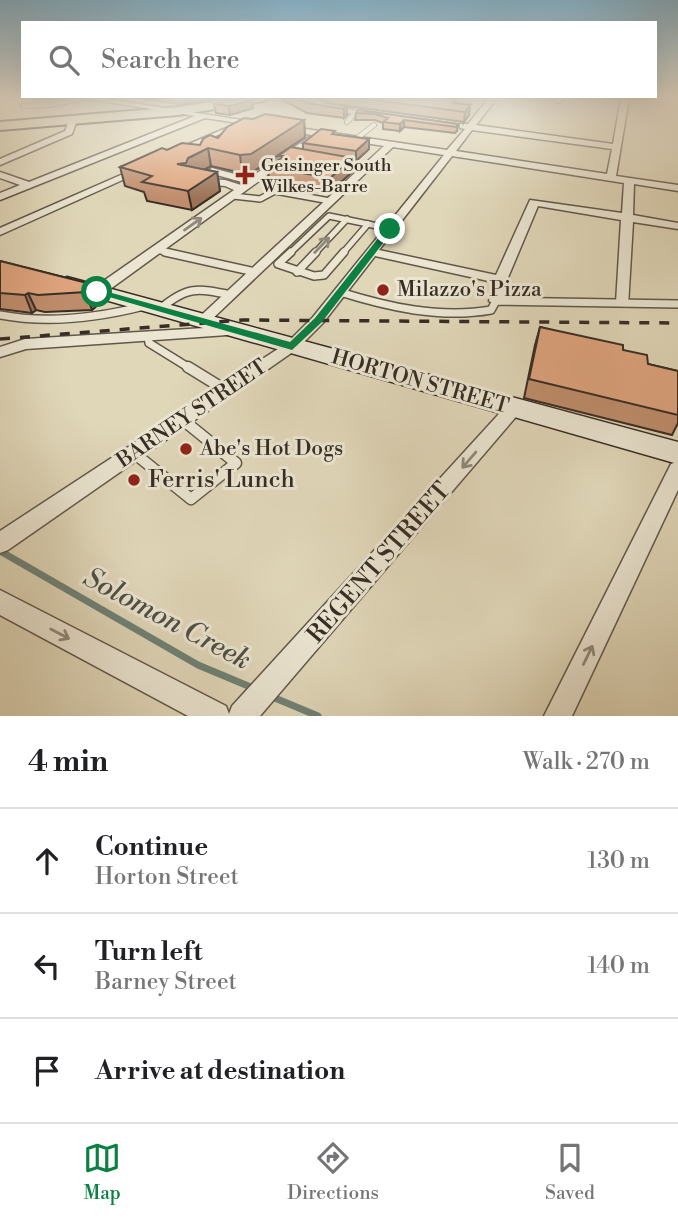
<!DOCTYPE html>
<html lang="en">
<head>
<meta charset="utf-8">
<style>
	:root { --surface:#fff; --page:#f2f2f2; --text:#202124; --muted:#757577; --line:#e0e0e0; --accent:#0b8043 }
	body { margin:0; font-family:"Libre Bodoni",serif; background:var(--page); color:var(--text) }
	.stop { position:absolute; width:21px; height:21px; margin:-16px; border:5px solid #0b8043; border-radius:50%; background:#fff }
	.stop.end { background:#0b8043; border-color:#fff; box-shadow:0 2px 7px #0008 }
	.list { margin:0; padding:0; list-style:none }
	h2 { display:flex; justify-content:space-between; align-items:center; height:91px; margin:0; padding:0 28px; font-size:30px }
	h2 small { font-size:23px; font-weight:400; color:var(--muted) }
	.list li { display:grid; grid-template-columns:46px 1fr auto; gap:21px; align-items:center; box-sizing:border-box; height:105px; padding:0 28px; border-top:2px solid var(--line) }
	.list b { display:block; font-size:26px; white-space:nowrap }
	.list p { margin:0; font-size:23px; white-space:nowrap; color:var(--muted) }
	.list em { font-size:23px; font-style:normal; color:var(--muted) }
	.icon { flex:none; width:38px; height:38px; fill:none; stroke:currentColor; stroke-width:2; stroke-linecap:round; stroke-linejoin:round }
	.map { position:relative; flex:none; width:678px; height:716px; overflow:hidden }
	.search { position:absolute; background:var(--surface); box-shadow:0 7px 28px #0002; left:21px; right:21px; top:21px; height:77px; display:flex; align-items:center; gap:18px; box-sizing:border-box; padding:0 24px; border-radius:0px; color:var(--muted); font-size:26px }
	.sheet { height:406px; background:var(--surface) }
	nav { display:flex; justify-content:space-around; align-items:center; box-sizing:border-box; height:98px; border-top:2px solid var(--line); background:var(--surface); font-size:19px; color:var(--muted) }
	nav a { display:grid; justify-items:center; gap:4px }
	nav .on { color:var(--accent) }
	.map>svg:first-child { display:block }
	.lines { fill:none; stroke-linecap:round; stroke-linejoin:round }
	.stream { stroke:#6f8277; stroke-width:7 }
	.lane-far3-casing { stroke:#61584a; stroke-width:6 }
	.lane-far2-casing { stroke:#61584a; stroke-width:8 }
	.lane-far1-casing { stroke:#61584a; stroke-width:10 }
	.lane-casing { stroke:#61584a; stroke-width:13 }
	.street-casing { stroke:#61584a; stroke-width:3 }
	.secondary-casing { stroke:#372d25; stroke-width:3 }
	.primary-casing { stroke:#372d25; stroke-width:4 }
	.lane-far3 { stroke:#ebe5d2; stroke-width:4.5 }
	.lane-far2 { stroke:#ebe5d2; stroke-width:5 }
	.lane-far1 { stroke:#ebe5d2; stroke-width:7 }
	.lane { stroke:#ebe5d2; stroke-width:10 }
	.street { fill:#ebe5d2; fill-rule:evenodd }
	.secondary { fill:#ebe5d2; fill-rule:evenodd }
	.primary { fill:#e0d7b9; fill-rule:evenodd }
	.rail { stroke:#372d25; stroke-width:3.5; stroke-dasharray:10 10; stroke-linecap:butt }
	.wall { fill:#c08d6c; stroke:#372d25; stroke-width:2 }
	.shaded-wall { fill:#9c7358; stroke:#372d25; stroke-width:2 }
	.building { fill:#dfa47e; stroke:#372d25; stroke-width:2 }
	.oneway { stroke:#91897c }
	.route { fill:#0b8043 }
	.poi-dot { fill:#8f2418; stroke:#ebe5d2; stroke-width:2.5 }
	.labels { text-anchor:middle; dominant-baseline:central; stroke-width:6; stroke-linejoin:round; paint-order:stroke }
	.far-poi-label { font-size:18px; fill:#372d25; stroke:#ebe5d2; text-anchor:start }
	.poi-label { font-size:21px; fill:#372d25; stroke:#ebe5d2; text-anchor:start }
	.street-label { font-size:21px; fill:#372d25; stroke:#ebe5d2 }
	.near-poi-label { font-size:24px; fill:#372d25; stroke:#ebe5d2; text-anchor:start }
	.near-street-label { font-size:24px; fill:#372d25; stroke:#ebe5d2 }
	.near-water-label { font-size:28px; font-style:italic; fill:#4e5047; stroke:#ebe5d2 }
</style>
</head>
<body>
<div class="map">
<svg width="678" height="716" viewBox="0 0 678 716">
	<rect width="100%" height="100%" fill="#e0d7b9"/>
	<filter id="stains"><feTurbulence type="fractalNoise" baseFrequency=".00286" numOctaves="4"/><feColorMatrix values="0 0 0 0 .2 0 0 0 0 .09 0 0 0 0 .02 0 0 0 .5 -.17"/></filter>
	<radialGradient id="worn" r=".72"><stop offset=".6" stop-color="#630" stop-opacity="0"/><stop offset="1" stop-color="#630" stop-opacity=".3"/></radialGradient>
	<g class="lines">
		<g class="stream">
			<polyline points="0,551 198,665 253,688"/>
			<polyline points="270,696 318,716"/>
		</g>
		<g class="lane-far3-casing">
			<g id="lane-far3">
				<polyline points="23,106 49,105 84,98"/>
				<polyline points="347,122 356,112"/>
				<polyline points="356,139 374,125"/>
			</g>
		</g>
		<g class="lane-far2-casing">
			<g id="lane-far2">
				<polyline points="233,196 260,199 275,191 330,201"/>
				<polyline points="368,224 390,229"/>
				<polyline points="157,250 173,254"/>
				<polyline points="289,254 329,216 368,224"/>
				<polyline points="314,254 347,219"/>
				<polyline points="342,254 368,224"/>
			</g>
		</g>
		<g class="lane-far1-casing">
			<g id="lane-far1">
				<polyline points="165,252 255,272"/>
				<polyline points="291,252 278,264 314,276 324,275 344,252"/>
				<polyline points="297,272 316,252"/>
				<path d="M340,292C388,307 440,319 491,310L496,301L678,304"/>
				<path d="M160,309C187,286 197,288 231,295"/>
				<path d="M0,315C48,324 97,318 144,306"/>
				<polyline points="148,336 149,343 191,369"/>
			</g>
		</g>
		<g class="lane-casing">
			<g id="lane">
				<polyline points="188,367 227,391"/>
				<polyline points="134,453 191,499 236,463 183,420"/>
			</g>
		</g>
		<g class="street-casing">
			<g id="street">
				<polygon points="82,98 101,98 261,123 257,125 245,124 181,154 175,154 175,150 238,123 205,118 0,200 0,193 20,185 0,178 0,172 29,182 195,116"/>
				<polygon points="304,98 314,98 330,106 382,115 378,117 325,110"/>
				<path d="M489,98H497L476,125L613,144L621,98H629L616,176L678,185V191L634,184L633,215L678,223V229L633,222L628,306H618L616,303L621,220L538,206L507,280L503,301L496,305L489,301L493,282L375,256L323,323L297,349L8,550L0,553V531L287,343L313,317L444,155L393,147L207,324L202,325L195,321L384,146L321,136L102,295H92L90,292L92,289L234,190L225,186L192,183V179L212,168L242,176L254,175L312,135L283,130L286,126L447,150L465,129L460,128V124H468ZM472,130L612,149L607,174L456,151ZM452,156L624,183L622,213L530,200L496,275L379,250ZM213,174L242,182H245L241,185L225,180L205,179Z"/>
				<polygon points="557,98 565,98 559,103 555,101"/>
				<polygon points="70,118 77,120 72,134 0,165 0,159 65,131"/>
				<polygon points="139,167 147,169 0,235 0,228"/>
				<polygon points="237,326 242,328 244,331 242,334 26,349 0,357 0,347 25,339"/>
				<polygon points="514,402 520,404 523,408 520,412 260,716 188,716 0,615 0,590 226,706 229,714 232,706 508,404"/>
				<polygon points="678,461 678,490 572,716 544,716 671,464"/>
			</g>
		</g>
		<g class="secondary-casing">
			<polygon id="secondary" points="67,277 678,442 678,464 60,287 57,283"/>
		</g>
		<g class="primary-casing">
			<polygon id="primary" points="241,98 269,98 264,101 178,115 0,130 0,122 178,107"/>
		</g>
		<use href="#lane-far3" class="lane-far3"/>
		<use href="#lane-far2" class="lane-far2"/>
		<use href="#lane-far1" class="lane-far1"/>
		<use href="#lane" class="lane"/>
		<use href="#street" class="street"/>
		<use href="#secondary" class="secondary"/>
		<use href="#primary" class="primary"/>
		<polyline class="rail" points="0,339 243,320 678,323"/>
	</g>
	<g class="wall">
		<polygon points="139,98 223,98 179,104"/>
		<polygon points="279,98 317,98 327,103 331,103 320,98 454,98 457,103 470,105 469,115 464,122 333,104 347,106 347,115 344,118 307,113"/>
		<polygon points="214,104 253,108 230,115 216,113"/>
		<polygon points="358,110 458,124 457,131 455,133 404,127 400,131 383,129 383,123 375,120 355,120 356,113"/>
		<polygon points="253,119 304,120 305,137 253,172 242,173 211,166 204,169 217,172 220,191 192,210 147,201 144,192 125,186 120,167 167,150 200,145"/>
		<polygon points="335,135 369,139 369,149 356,161 353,161 352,172 330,192 269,181 268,167 303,150 303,143"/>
		<polygon points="0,261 95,285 101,302 92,310 45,312 36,310 32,313 0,309"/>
		<polygon points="540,327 623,350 648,364 678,371 678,423 672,435 524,398 535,345"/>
	</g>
	<g class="shaded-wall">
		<polygon points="178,98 223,98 179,104"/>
		<polygon points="252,100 253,108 230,115 229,106"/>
		<polygon points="470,105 469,115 464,122 465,112"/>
		<polygon points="347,106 347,115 344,118 344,109"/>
		<polygon points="304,120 305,137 253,172 242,173 240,155"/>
		<polygon points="404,120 404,127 400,131 400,124"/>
		<polygon points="369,139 369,149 356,161 356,151"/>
		<polygon points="208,148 211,166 191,177 177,164"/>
		<polygon points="353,158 352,172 330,192 330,178"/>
		<polygon points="217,172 220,191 192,210 188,191"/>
		<polygon points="95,285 101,302 92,310 86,292"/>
		<polygon points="28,293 36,310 32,313 25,295"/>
	</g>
	<g class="building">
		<polygon points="245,98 250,98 252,100 229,106 214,104"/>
		<polygon points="297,98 317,98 327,103 347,106 344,109 307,103"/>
		<polygon points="360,98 451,98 457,99 453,103 470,105 465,112"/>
		<polygon points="358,110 458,124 456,127 404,120 400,124 383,122 388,118 375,114 356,113"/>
		<polygon points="265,114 304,120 251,154 240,155 208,148 188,158 186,163 177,164 217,172 188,191 142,182 152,176 120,167 162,148 167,150 182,143 200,145 203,139 210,135 218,138 227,127 244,118 253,119"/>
		<polygon points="321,129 335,131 332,134 369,139 356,151 303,143"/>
		<polygon points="291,147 353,158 330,178 268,167 284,156 278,156"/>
		<polygon points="0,261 95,285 86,292 38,295 28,293 25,295 0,293"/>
		<polygon points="540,327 623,345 623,350 647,355 648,364 678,371 678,415 529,379"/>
	</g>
	<defs><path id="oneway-shaft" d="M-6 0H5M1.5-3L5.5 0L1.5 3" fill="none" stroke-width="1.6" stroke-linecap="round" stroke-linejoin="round" transform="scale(1.75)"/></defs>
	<g class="oneway">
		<use href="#oneway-shaft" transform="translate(193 224) rotate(-35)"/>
		<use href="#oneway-shaft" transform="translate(322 245) rotate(-46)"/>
		<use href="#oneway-shaft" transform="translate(469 460) rotate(131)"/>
		<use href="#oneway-shaft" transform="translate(60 634) rotate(28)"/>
		<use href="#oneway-shaft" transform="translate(588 655) rotate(-64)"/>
	</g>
	<linearGradient id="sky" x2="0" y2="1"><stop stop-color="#86b6d0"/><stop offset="0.49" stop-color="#f1ede0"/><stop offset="1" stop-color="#f1ede0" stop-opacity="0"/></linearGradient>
	<rect width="678" height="198" fill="url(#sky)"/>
	<polygon class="route" points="387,227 394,229 322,322 292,350 92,292 101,290 290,342 315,318"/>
	<g class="poi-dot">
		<path d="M241.5 164.5h7v7h7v7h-7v7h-7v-7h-7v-7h7z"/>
		<circle cx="383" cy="290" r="7"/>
		<circle cx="186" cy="449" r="7"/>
		<circle cx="134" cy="480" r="7"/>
	</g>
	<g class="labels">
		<g class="far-poi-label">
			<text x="261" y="165">Geisinger South<tspan x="261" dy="21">Wilkes-Barre</tspan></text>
		</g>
		<g class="poi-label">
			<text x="397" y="290">Milazzo's Pizza</text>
			<text x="200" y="449">Abe's Hot Dogs</text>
		</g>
		<g class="street-label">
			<text transform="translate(420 382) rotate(16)">HORTON STREET</text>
			<text transform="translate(192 414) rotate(-34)">BARNEY STREET</text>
		</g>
		<g class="near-poi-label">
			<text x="148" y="480">Ferris' Lunch</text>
		</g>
		<g class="near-street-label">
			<text transform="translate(379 563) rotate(-49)">REGENT STREET</text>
		</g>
		<g class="near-water-label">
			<text transform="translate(167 619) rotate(28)">Solomon Creek</text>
		</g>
	</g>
	<rect width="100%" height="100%" filter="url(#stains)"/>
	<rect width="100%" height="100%" fill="url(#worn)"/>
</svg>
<div class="stop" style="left:97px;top:292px"></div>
<div class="stop end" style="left:390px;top:229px"></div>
<div class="search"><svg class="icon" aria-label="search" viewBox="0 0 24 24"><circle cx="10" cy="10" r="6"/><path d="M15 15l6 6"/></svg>Search here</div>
</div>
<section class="sheet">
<h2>4 min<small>Walk · 270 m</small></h2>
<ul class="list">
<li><svg class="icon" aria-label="ahead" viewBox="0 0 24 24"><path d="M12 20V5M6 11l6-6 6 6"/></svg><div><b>Continue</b><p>Horton Street</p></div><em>130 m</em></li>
<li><svg class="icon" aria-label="left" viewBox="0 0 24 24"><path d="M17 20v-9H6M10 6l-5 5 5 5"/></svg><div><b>Turn left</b><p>Barney Street</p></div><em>140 m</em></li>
<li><svg class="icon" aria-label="arrive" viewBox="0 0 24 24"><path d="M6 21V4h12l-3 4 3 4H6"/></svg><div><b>Arrive at destination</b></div></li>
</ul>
</section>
<nav>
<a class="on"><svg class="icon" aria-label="map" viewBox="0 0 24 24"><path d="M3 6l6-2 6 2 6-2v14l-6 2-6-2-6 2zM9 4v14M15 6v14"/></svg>Map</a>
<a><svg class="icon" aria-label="directions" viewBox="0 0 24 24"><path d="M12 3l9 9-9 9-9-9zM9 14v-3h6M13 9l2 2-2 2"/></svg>Directions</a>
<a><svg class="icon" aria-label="saved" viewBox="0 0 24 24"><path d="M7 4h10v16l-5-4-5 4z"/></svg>Saved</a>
</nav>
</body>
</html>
